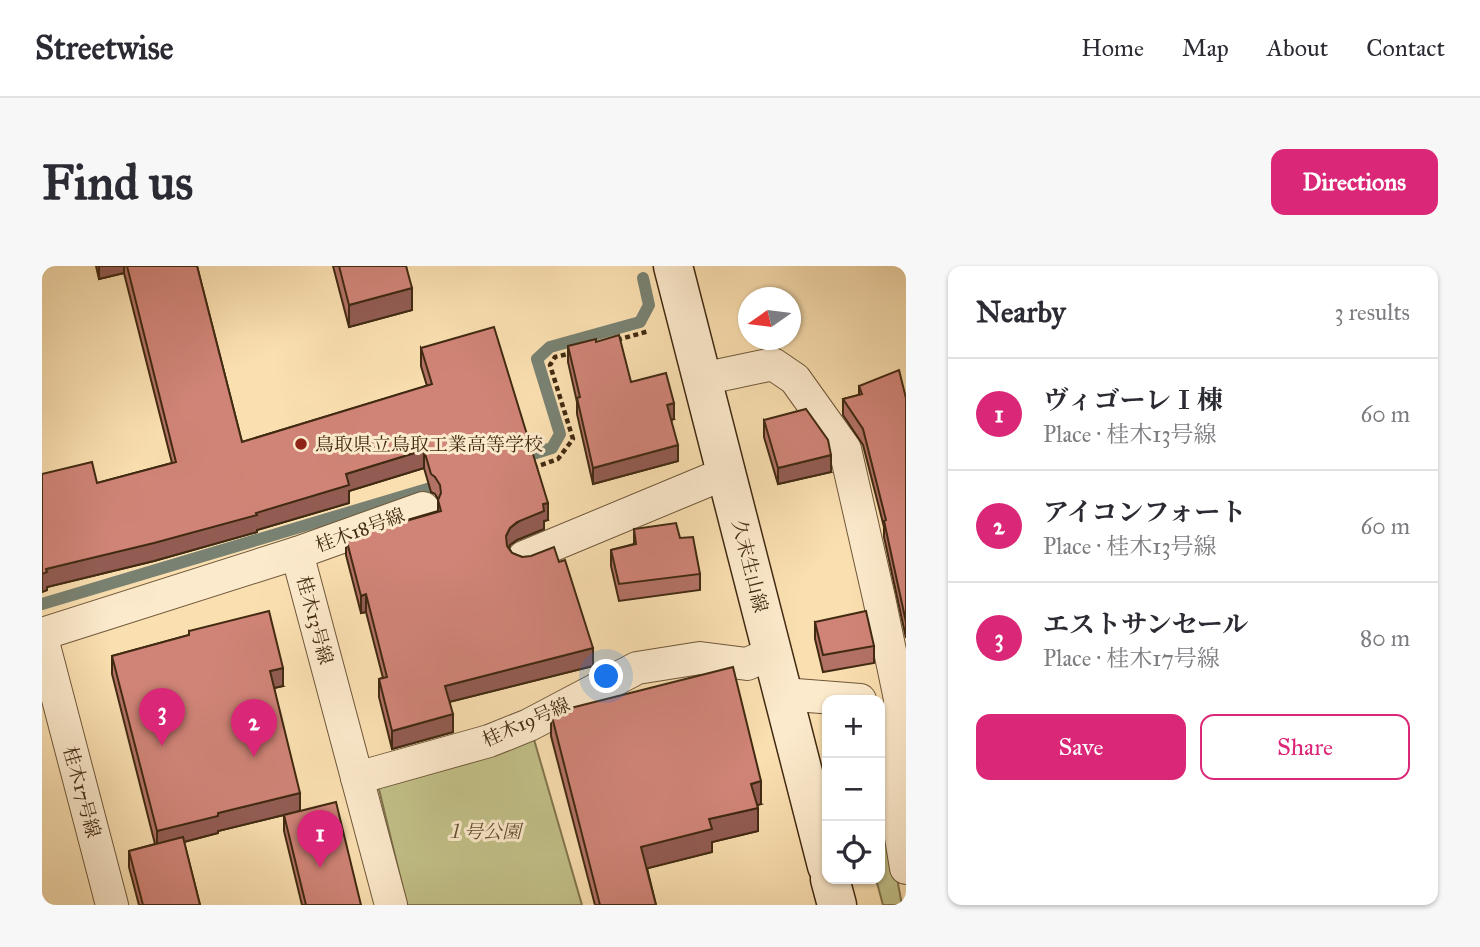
<!DOCTYPE html>
<html lang="en">
<head>
<meta charset="utf-8">
<style>
	:root { --surface:#fff; --page:#f7f7f7; --text:#2b2b33; --muted:#7c7c81; --line:#e1e1e2; --accent:#db2777 }
	body { margin:0; font-family:"IM FELL Great Primer","Noto Serif JP",serif; background:var(--page); color:var(--text) }
	.controls { position:absolute; right:21px; bottom:21px; display:grid; overflow:hidden; border-radius:14px; box-shadow:0 2px 5px #0004 }
	.controls button { width:63px; height:63px; display:grid; place-items:center; padding:0; border:0; border-bottom:2px solid var(--line); background:var(--surface); color:var(--text); font:35px sans-serif }
	.compass { position:absolute; left:696px; top:21px; width:63px; height:63px; border-radius:50%; background:var(--surface); box-shadow:0 2px 5px #0004; rotate:256deg }
	.you { position:absolute; left:565px; top:411px; width:24px; height:24px; margin:-18px; border:5px solid #fff; border-radius:50%; background:#1a73e8; box-shadow:0 0 0 10px #1a73e833 }
	.badge { display:grid; place-items:center; width:46px; height:46px; border-radius:50%; background:var(--accent); color:#fff; font-size:23px; font-weight:700 }
	.pin { position:absolute; translate:-50% -58px; filter:drop-shadow(0 2px 4px #0008) }
	.pin::after { content:''; position:absolute; top:37px; width:24px; height:21px; background:inherit; clip-path:polygon(0 0,100% 0,50% 100%) }
	.list { margin:0; padding:0; list-style:none }
	h2 { display:flex; justify-content:space-between; align-items:center; height:91px; margin:0; padding:0 28px; font-size:30px }
	h2 small { font-size:23px; font-weight:400; color:var(--muted) }
	.list li { display:grid; grid-template-columns:46px 1fr auto; gap:21px; align-items:center; box-sizing:border-box; height:112px; padding:0 28px; border-top:2px solid var(--line) }
	.list b { display:block; font-size:26px; white-space:nowrap }
	.list p { margin:0; font-size:23px; white-space:nowrap; color:var(--muted) }
	.list em { font-size:23px; font-style:normal; color:var(--muted) }
	.actions { display:flex; gap:14px; padding:21px 28px }
	.actions a { flex:1; padding:16px 0; border:2px solid var(--accent); border-radius:14px; text-align:center; font-size:24px; color:var(--accent) }
	.actions .main { background:var(--accent); color:#fff }
	.icon { flex:none; width:38px; height:38px; fill:none; stroke:currentColor; stroke-width:2; stroke-linecap:round; stroke-linejoin:round }
	.map { position:relative; flex:none; width:864px; height:639px; overflow:hidden; border-radius:14px }
	header { display:flex; align-items:center; gap:42px; box-sizing:border-box; height:98px; padding:0 35px; background:var(--surface); border-bottom:2px solid var(--line) }
	header strong { font-size:33px }
	nav { display:flex; gap:38px; margin-inline-start:auto; font-size:24px }
	.intro { display:flex; align-items:center; justify-content:space-between; box-sizing:border-box; height:168px; padding:0 42px }
	h1 { margin:0; font-size:49px }
	.button { padding:18px 32px; border-radius:14px; background:var(--accent); color:#fff; font-size:24px; font-weight:700 }
	main { display:flex; gap:42px; padding:0 42px }
	aside { flex:1; background:var(--surface); border-radius:14px; box-shadow:0 2px 5px #0004 }
	.map>svg:first-child { display:block }
	.green { fill:#c2c088; stroke:#82754d; stroke-width:2 }
	.lines { fill:none; stroke-linecap:round; stroke-linejoin:round }
	.stream { stroke:#798272; stroke-width:12 }
	.street-casing { stroke:#6f573a; stroke-width:34 }
	.secondary-casing { stroke:#412a12; stroke-width:41 }
	.path { stroke:#412a12; stroke-width:4.5; stroke-dasharray:5 3.5; stroke-linecap:butt }
	.street { stroke:#fceacc; stroke-width:32 }
	.secondary { stroke:#fceacc; stroke-width:38 }
	.wall { fill:#b37266; stroke:#412a12; stroke-width:2 }
	.shaded-wall { fill:#925c53; stroke:#412a12; stroke-width:2 }
	.building { fill:#d08477; stroke:#412a12; stroke-width:2 }
	.poi-dot { fill:#8f2418; stroke:#fceacc; stroke-width:2.5 }
	.labels { text-anchor:middle; dominant-baseline:central; stroke-width:6; stroke-linejoin:round; paint-order:stroke }
	.poi-label { font-size:19px; fill:#412a12; stroke:#fceacc; text-anchor:start }
	.street-label { font-size:19px; fill:#412a12; stroke:#fceacc }
	.park-label { font-size:19px; font-style:italic; fill:#615030; stroke:#fceacc }
</style>
</head>
<body>
<header>
<strong>Streetwise</strong>
<nav><a>Home</a><a>Map</a><a>About</a><a>Contact</a></nav>
</header>
<div class="intro"><h1>Find us</h1><a class="button">Directions</a></div>
<main>
<div class="map">
<svg width="864" height="639" viewBox="0 0 864 639">
	<rect width="100%" height="100%" fill="#fadfb0"/>
	<filter id="stains"><feTurbulence type="fractalNoise" baseFrequency=".00286" numOctaves="4"/><feColorMatrix values="0 0 0 0 .2 0 0 0 0 .09 0 0 0 0 .02 0 0 0 .5 -.17"/></filter>
	<radialGradient id="worn" r=".72"><stop offset=".6" stop-color="#630" stop-opacity="0"/><stop offset="1" stop-color="#630" stop-opacity=".3"/></radialGradient>
	<g class="green">
		<polygon points="838,454 842,460 838,521 860,639 841,639 834,613 838,613"/>
		<polygon points="491,470 540,639 365,639 335,515"/>
	</g>
	<g class="lines">
		<g class="stream">
			<polyline points="475,193 510,182 518,168 495,93 508,81 598,56 607,39 601,12"/>
			<polyline points="0,338 402,218"/>
		</g>
		<g class="street-casing">
			<g id="street">
				<polyline points="660,113 731,98 753,113 803,183 837,332 858,433 850,517 864,602"/>
				<polyline points="255,287 381,242"/>
				<polyline points="482,291 684,207"/>
				<polyline points="0,368 255,287 349,639"/>
				<polyline points="0,372 70,639"/>
				<polyline points="741,428 818,434"/>
				<polyline points="315,512 447,475 487,459 595,402 658,392 705,398 730,387"/>
			</g>
		</g>
		<g class="secondary-casing">
			<g id="secondary">
				<polyline points="631,0 785,600"/>
				<polyline points="788,613 795,639"/>
			</g>
		</g>
		<g class="path">
			<polyline points="575,74 607,65"/>
			<polyline points="491,202 516,193 531,173 508,99 513,91 530,87"/>
		</g>
		<use href="#street" class="street"/>
		<use href="#secondary" class="secondary"/>
	</g>
	<g class="wall">
		<polygon points="54,0 155,0 200,176 385,120 379,100 379,82 506,254 502,255 502,263 475,274 468,279 467,282 470,287 480,291 517,296 551,400 407,436 411,466 350,483 337,431 337,413 341,412 324,346 319,347 304,289 304,272 396,245 396,233 393,228 389,226 382,202 307,225 307,237 215,264 215,266 112,295 5,321 5,324 0,326 55,217 130,197 82,7 57,13"/>
		<polygon points="291,0 364,0 370,44 307,61"/>
		<polygon points="554,76 589,116 632,153 629,154 636,195 551,218 535,148 535,136 526,96 526,80"/>
		<polygon points="817,120 864,132 864,372 842,271 842,261 821,179 801,149 801,133 817,129"/>
		<polygon points="722,154 789,206 736,218 722,171"/>
		<polygon points="592,263 638,272 658,308 658,324 577,335 569,300 569,284 592,278"/>
		<polygon points="773,356 832,380 832,397 781,406 773,373"/>
		<polygon points="147,365 241,420 232,422 258,545 319,639 260,639 242,565 242,549 176,565 176,567 142,576 158,639 97,639 87,601 87,585 113,578 70,408 70,390 147,369"/>
		<polygon points="509,447 719,538 715,539 716,565 670,576 670,586 605,602 614,639 553,639 509,470"/>
	</g>
	<g class="shaded-wall">
		<polygon points="57,0 82,0 82,7 57,13"/>
		<polygon points="370,22 370,44 307,61 307,39"/>
		<polygon points="632,137 632,153 625,155 625,139"/>
		<polygon points="636,179 636,195 551,218 551,202"/>
		<polygon points="382,184 382,202 307,225 307,237 215,264 215,266 112,295 5,321 5,324 0,326 0,308 4,303 214,247 304,208"/>
		<polygon points="789,189 789,206 736,218 736,202"/>
		<polygon points="506,237 506,254 502,255 502,263 475,274 468,279 464,288 464,270 468,262 501,238"/>
		<polygon points="324,328 324,346 319,347 319,330"/>
		<polygon points="551,382 551,400 403,437 403,420"/>
		<polygon points="241,402 241,420 228,423 228,405"/>
		<polygon points="411,448 411,466 350,483 350,465"/>
		<polygon points="719,515 719,538 709,541 709,518"/>
		<polygon points="258,527 258,545 176,565 176,567 115,583 115,565 176,547"/>
		<polygon points="716,542 716,565 670,576 670,586 599,604 599,581 667,553"/>
	</g>
	<g class="building">
		<polygon points="85,0 155,0 200,176 390,118 379,82 452,61 506,237 501,238 502,245 475,256 468,262 464,270 465,280 470,287 480,291 489,290 512,281 517,296 523,294 551,382 403,420 411,448 350,465 337,413 345,411 324,328 319,330 304,272 399,245 396,234 399,227 398,219 393,211 389,208 382,184 304,208 307,219 214,247 215,249 112,277 4,303 5,306 0,308 0,208 50,196 55,217 134,196"/>
		<polygon points="297,0 364,0 370,22 307,39"/>
		<polygon points="577,69 589,116 624,107 632,137 625,139 636,179 551,202 535,132 538,131 526,80 554,73 554,76"/>
		<polygon points="857,104 864,132 864,356 842,255 844,254 821,163 801,133 820,128 817,120"/>
		<polygon points="764,143 786,174 789,189 736,202 722,154"/>
		<polygon points="634,257 638,272 651,271 658,308 577,318 569,284 594,278 592,263"/>
		<polygon points="227,345 241,402 228,405 258,527 176,547 176,550 115,565 70,390 147,369 147,365"/>
		<polygon points="824,345 832,380 781,389 773,356"/>
		<polygon points="691,401 719,515 709,518 716,542 667,553 670,563 599,581 614,639 558,639 509,447"/>
		<polygon points="294,536 319,639 264,639 242,549"/>
		<polygon points="141,571 158,639 101,639 87,585"/>
	</g>
	<circle class="poi-dot" cx="259" cy="178" r="7"/>
	<g class="labels">
		<g class="poi-label">
			<text x="273" y="178">鳥取県立鳥取工業高等学校</text>
		</g>
		<g class="street-label">
			<text transform="translate(318 264) rotate(-20)">桂木18号線</text>
			<text transform="translate(708 300) rotate(76)">久末生山線</text>
			<text transform="translate(273 354) rotate(75)">桂木13号線</text>
			<text transform="translate(484 456) rotate(-24)">桂木19号線</text>
			<text transform="translate(40 526) rotate(75)">桂木17号線</text>
		</g>
		<g class="park-label">
			<text x="441" y="565">１号公園</text>
		</g>
	</g>
	<rect width="100%" height="100%" filter="url(#stains)"/>
	<rect width="100%" height="100%" fill="url(#worn)"/>
</svg>
<div class="controls">
<button>+</button>
<button>−</button>
<button><svg class="icon" aria-label="locate" viewBox="0 0 24 24"><circle cx="12" cy="12" r="6"/><path d="M12 2v4M12 18v4M2 12h4M18 12h4"/></svg></button>
</div>
<svg class="compass" viewBox="-18 -18 36 36"><path d="M0-13l5 13h-10z" fill="#e53935"/><path d="M0 13l5-13h-10z" fill="#7c7c81"/></svg>
<div class="you"></div>
<div class="pin badge" style="left:278px;top:602px">1</div>
<div class="pin badge" style="left:212px;top:491px">2</div>
<div class="pin badge" style="left:120px;top:480px">3</div>
</div>
<aside>
<h2>Nearby<small>3 results</small></h2>
<ul class="list">
<li><span class="badge">1</span><div><b>ヴィゴーレⅠ棟</b><p>Place · 桂木13号線</p></div><em>60 m</em></li>
<li><span class="badge">2</span><div><b>アイコンフォート</b><p>Place · 桂木13号線</p></div><em>60 m</em></li>
<li><span class="badge">3</span><div><b>エストサンセール</b><p>Place · 桂木17号線</p></div><em>80 m</em></li>
</ul>
<div class="actions"><a class="main">Save</a><a>Share</a></div>
</aside>
</main>
</body>
</html>
